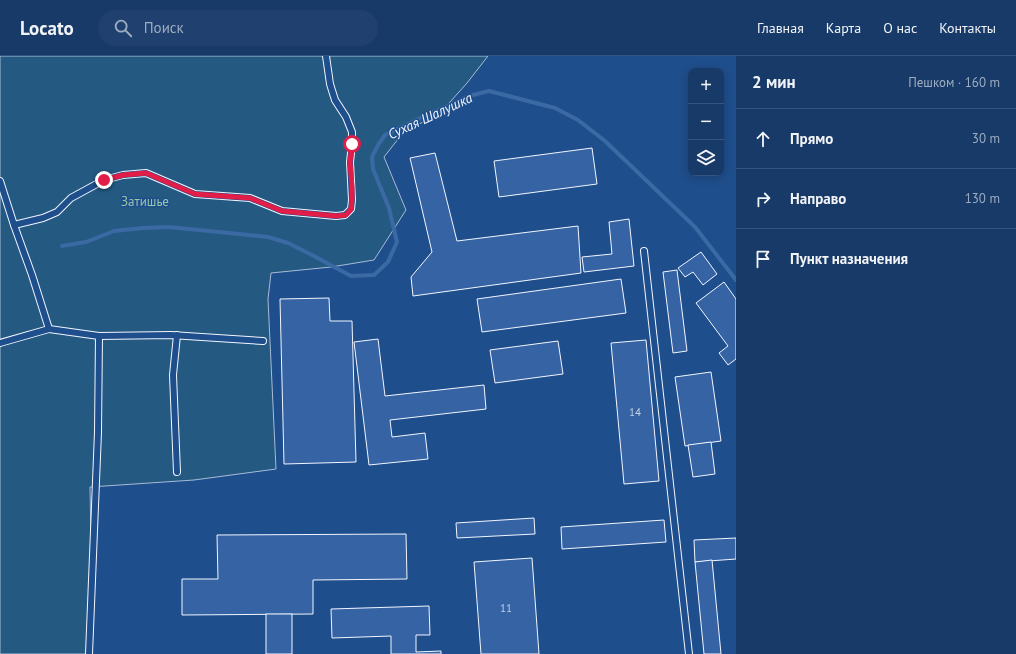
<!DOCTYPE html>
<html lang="ru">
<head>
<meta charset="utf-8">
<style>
	:root { --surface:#173a69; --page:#20416f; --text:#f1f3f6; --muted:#9eadc0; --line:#36547d }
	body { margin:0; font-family:"PT Sans",sans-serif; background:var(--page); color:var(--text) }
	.controls { position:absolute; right:12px; top:12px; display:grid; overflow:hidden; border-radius:8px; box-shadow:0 2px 10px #0003 }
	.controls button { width:36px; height:36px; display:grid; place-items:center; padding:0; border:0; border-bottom:1px solid var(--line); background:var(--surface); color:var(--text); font:20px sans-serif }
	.stop { position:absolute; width:12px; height:12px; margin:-9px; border:3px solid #e11d48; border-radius:50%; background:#fff }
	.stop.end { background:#e11d48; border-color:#fff; box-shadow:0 1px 4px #0008 }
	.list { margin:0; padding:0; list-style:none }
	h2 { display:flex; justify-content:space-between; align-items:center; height:52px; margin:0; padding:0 16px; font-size:17px }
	h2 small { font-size:13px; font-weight:400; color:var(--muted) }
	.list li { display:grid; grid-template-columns:26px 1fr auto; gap:12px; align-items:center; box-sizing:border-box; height:60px; padding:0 16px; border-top:1px solid var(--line) }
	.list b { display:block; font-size:15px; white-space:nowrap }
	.list em { font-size:13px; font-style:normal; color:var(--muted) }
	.icon { flex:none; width:22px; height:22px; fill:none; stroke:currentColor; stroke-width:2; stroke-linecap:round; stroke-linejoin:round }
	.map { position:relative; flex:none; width:736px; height:598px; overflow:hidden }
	header { display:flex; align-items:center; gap:24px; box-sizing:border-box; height:56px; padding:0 20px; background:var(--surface); border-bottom:1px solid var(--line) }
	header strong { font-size:19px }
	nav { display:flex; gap:22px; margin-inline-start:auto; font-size:14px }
	.search { width:280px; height:36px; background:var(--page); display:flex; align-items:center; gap:10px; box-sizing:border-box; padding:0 14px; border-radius:22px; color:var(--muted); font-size:15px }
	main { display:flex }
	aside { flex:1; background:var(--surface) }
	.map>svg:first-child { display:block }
	.green { fill:#245a82; stroke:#a8bbd7 }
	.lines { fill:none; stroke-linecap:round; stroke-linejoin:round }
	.stream { stroke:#3b69a3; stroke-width:4 }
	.building { fill:#3563a3; stroke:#f2f6ff }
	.lane-casing { stroke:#f2f6ff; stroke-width:8 }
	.lane { stroke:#1f4e8c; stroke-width:6 }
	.route { stroke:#e11d48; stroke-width:5 }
	.labels { text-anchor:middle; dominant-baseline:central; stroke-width:3; stroke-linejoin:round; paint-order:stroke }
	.number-label { font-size:11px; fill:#c3d1e8 }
	.park-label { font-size:13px; fill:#97c8a6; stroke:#1f4e8c }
	.water-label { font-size:14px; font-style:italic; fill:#f2f6ff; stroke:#1f4e8c }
</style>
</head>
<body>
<header>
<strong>Locato</strong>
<div class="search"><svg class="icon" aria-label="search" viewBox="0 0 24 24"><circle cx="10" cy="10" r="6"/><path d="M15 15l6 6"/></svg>Поиск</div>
<nav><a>Главная</a><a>Карта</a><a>О нас</a><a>Контакты</a></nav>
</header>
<main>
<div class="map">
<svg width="736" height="598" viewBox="0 0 736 598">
	<rect width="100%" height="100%" fill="#1f4e8c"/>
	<polygon class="green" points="0,0 488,0 467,27 442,55 402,78 384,101 406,154 374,204 331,211 271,217 268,243 276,413 194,424 90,431 92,538 88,598 0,598"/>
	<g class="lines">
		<polyline class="stream" points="62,190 86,186 114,175 143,172 169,171 268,181 288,187 312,199 351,220 374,219 388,206 397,186 389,152 373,113 372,101 378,89 385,79 414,65 469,40 489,35 555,52 578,64 605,85 695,171 736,224"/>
	</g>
	<g class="building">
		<polygon points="592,92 597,128 499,141 494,105"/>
		<polygon points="435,97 457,185 578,170 581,217 413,240 411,221 432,196 410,102"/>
		<polygon points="629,163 634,210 584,216 582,201 612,198 609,166"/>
		<polygon points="701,196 717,218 703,229 693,216 685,221 678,212"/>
		<polygon points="677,214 687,295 673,297 663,216"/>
		<polygon points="621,223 626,257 482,276 477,243"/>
		<polygon points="724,226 736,243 736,303 728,309 719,297 728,290 696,247"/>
		<polygon points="329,242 330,265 352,265 356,406 284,408 280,243"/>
		<polygon points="378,283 385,340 484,329 486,353 390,364 392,381 425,377 428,403 369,409 354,286"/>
		<polygon points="646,284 659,425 624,428 611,287"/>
		<polygon points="558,285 563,318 495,327 490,294"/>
		<polygon points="711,316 721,385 685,390 675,321"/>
		<polygon points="711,386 715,418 693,421 688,389"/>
		<polygon points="534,462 535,478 457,482 456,467"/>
		<polygon points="664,464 666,486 562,493 561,471"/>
		<polygon points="406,478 407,523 313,524 313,558 182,559 182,523 218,523 217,479"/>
		<polygon points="736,482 736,503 695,506 694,484"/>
		<polygon points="532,502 539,598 481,598 474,506"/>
		<polygon points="712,504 721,598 704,598 695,506"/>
		<polygon points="429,550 430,579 416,579 416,596 441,595 441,598 391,598 391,580 332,582 331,553"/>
		<rect x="266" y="558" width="26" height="40"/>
	</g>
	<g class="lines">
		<g class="lane-casing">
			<g id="lane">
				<polyline points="0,125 14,169 32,219 49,273 0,287"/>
				<polyline points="14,169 43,162 57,156 71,142 104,124 123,119 146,117 195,138 250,142 282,155 336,160 345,159 351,153 352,144 350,106 352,88 352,76 346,61 335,44 330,28 326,0"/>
				<polyline points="644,195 689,598"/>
				<polyline points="49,273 99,280 98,376 89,598"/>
				<polyline points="177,279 173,319 177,416"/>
				<polyline points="99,280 171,279 263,285"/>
			</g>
		</g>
		<use href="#lane" class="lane"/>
	</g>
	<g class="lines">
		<polyline class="route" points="104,124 123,119 146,117 195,138 250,142 282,155 336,160 346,159 351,153 352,144 352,132 350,106 352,88"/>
	</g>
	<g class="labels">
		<g class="number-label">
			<text x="635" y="356">14</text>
			<text x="506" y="552">11</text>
		</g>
		<g class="park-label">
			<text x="145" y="145">Затишье</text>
		</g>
		<g class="water-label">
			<text transform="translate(430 60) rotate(-25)">Сухая Шалушка</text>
		</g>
	</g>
</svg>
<div class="controls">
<button>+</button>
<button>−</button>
<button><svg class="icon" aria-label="layers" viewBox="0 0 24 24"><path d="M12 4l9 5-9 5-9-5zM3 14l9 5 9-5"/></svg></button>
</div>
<div class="stop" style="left:352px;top:88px"></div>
<div class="stop end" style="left:104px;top:124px"></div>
</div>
<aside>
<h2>2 мин<small>Пешком · 160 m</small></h2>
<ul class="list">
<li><svg class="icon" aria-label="ahead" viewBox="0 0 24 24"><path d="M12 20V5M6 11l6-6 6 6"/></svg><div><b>Прямо</b></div><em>30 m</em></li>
<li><svg class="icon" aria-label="right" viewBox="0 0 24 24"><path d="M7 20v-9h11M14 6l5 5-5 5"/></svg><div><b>Направо</b></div><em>130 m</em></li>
<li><svg class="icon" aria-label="arrive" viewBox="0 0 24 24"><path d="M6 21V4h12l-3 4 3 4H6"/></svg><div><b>Пункт назначения</b></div></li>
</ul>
</aside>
</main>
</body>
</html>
